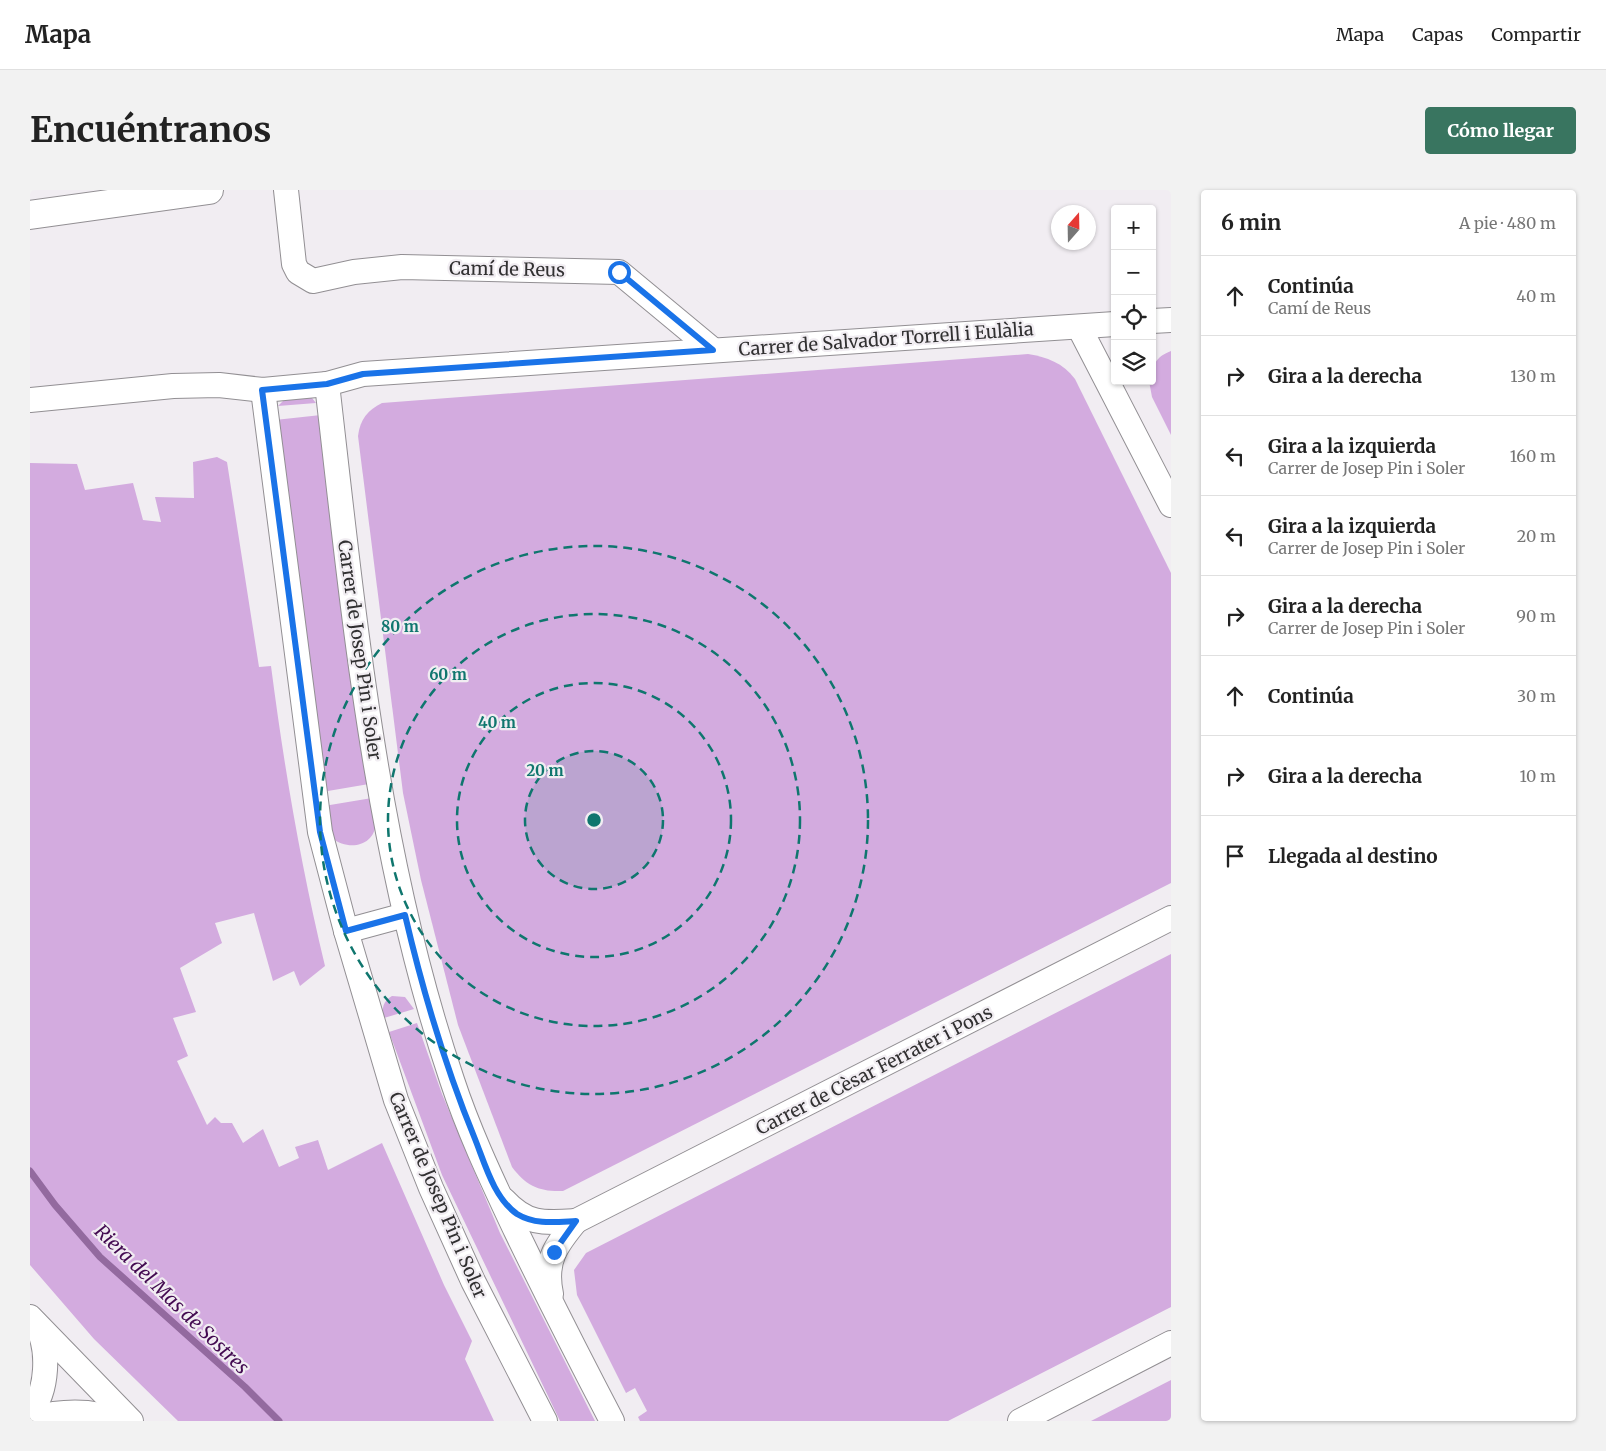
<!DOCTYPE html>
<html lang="es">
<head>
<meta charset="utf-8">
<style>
	:root { --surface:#fff; --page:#f2f2f2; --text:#222; --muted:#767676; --line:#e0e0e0; --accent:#397560 }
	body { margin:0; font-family:Merriweather,serif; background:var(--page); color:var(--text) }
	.controls { position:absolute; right:15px; top:15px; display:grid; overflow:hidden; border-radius:5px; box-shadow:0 1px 4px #0004 }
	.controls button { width:45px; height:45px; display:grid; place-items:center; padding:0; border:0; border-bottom:1px solid var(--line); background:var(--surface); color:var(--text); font:25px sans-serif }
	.compass { position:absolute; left:1021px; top:15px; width:45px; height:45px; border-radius:50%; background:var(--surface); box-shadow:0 1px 4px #0004; rotate:20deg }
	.stop { position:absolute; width:15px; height:15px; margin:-11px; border:4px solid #1a73e8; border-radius:50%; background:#fff }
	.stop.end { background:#1a73e8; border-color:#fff; box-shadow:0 1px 5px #0008 }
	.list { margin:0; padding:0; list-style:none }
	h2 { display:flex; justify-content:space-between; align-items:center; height:65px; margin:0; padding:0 20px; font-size:21px }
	h2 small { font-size:16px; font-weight:400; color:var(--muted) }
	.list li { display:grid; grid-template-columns:32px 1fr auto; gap:15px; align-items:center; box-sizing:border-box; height:80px; padding:0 20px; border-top:1px solid var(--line) }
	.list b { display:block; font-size:19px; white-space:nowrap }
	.list p { margin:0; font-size:16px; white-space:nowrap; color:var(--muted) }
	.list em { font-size:16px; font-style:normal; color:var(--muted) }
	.icon { flex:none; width:28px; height:28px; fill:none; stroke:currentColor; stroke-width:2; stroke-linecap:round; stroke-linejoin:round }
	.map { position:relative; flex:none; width:1141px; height:1231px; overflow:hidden; border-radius:5px }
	header { display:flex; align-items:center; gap:30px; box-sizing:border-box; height:70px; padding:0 25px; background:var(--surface); border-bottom:1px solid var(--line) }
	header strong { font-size:24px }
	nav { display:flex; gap:28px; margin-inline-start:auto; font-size:18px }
	.intro { display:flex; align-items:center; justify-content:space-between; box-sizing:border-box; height:120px; padding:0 30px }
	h1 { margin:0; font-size:35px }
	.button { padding:12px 22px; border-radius:5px; background:var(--accent); color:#fff; font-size:18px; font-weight:700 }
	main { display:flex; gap:30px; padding:0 30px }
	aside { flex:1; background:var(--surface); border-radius:5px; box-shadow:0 1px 4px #0004 }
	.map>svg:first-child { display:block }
	.green { fill:#d3abdf }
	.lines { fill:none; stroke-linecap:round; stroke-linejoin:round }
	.stream { stroke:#936a9f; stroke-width:7 }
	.street-casing { stroke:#928f93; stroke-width:26 }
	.highway-casing { stroke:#928f93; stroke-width:30 }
	.street { stroke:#fff; stroke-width:24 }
	.highway { stroke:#fff; stroke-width:28 }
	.route { stroke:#1a73e8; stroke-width:6 }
	.ring { fill:none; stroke:#0f766e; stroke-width:2.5; stroke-dasharray:9 6 }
	.labels { text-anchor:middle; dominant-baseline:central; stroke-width:4.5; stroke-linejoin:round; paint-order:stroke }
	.street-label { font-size:18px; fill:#313031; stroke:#f1edf2 }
	.water-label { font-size:19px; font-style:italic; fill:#430b51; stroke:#f1edf2 }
	.centre { fill:#0f766e; stroke:#f1edf2; stroke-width:2.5 }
	.ring-label { font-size:15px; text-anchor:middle; font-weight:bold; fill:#0f766e; stroke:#f1edf2; stroke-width:4.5; stroke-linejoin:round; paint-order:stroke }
</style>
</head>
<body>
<header>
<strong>Mapa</strong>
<nav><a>Mapa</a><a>Capas</a><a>Compartir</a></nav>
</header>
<div class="intro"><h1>Encuéntranos</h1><a class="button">Cómo llegar</a></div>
<main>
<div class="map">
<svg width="1141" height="1231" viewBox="0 0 1141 1231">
	<rect width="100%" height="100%" fill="#f1edf2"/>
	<g class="green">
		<path d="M1141,161V245L1122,207L1119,191H1122C1122,176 1125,167 1141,161Z"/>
		<path d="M998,164C1017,167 1033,173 1045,189L1141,383V693L533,1001C510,1002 496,996 482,977L428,835L391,690L373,603L328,246C330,229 338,220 352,213Z"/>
		<polygon points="272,204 282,208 286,213 248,216 258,206"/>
		<polygon points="291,225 339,594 292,602 245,230"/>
		<path d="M187,267L197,272L229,477L241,476C254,577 271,676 295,776L270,796L264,781L243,791L224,723L185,733L192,753L150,778L166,822L143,828L158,866L147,871L177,935L185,927L191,933H202L213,953L233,939L249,977L269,968L265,957L288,950L298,980L352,953L414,1095L442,1151L435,1169L464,1231H148L64,1149L0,1075V273L47,274L55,300L103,293L113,330L131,332L125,307L164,308L163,272Z"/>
		<path d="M342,608C343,616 346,624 346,632C345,657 318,661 302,648L294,616Z"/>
		<polygon points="1141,764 1141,1117 918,1231 610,1231 608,1227 617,1221 605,1198 596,1203 547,1105 544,1080 556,1063"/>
		<path d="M362,806L375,807L384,819L354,828C351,819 353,811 362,806Z"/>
		<polygon points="387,833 412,904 470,1043 565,1231 530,1231 412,985 359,842"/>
		<polygon points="1141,1190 1141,1231 1061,1231"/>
	</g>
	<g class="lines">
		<polyline class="stream" points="0,981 25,1015 70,1067 215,1197 249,1231"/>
		<g class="street-casing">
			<g id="street">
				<polyline points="256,0 264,74 268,82 283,91 324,82 372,77 589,82 683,160"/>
				<polyline points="1122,131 1141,130"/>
				<polyline points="1049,137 1141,315"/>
				<path d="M297,194C324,428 346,665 422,890C439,942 463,992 486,1041C517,1105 549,1168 582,1231"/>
				<polyline points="233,200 290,642 316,741 366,910 401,998 443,1091 515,1231"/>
				<polyline points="0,210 143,196 189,195 233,200 297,194 333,184 1085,134"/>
				<polyline points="316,741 375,725"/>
				<path d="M474,1010C497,1035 514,1033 546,1031C526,1055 514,1071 521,1104"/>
				<polyline points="546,1031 1141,728"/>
				<polyline points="0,1127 101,1231"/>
				<path d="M0,1223C18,1201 20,1159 6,1134"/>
				<path d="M0,1229C28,1221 62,1219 89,1231"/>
				<polyline points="990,1231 1141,1153"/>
			</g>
		</g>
		<g class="highway-casing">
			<polyline id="highway" points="0,25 179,0"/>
		</g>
		<use href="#street" class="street"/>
		<use href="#highway" class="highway"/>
	</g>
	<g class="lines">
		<path class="route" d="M524,1062L546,1031C526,1032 505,1035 487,1024C464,1008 455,974 445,949C415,876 393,802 375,725L316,741L290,642L232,200L297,194L333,184L683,160L589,82"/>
	</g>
	<circle cx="564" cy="630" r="69" fill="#0f766e" fill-opacity=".12"/>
	<g class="ring">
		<circle cx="564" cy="630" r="69"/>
		<circle cx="564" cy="630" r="137"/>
		<circle cx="564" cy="630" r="206"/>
		<circle cx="564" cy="630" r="274"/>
	</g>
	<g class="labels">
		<g class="street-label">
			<text transform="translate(477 79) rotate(1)">Camí de Reus</text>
			<text transform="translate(856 149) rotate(-4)">Carrer de Salvador Torrell i Eulàlia</text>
			<text transform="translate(330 460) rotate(82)">Carrer de Josep Pin i Soler</text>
			<text transform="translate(844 880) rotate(-27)">Carrer de Cèsar Ferrater i Pons</text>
			<text transform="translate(408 1005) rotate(67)">Carrer de Josep Pin i Soler</text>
		</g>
		<g class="water-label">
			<text transform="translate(142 1109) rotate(44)">Riera del Mas de Sostres</text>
		</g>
	</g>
	<circle cx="564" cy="630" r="8" class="centre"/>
	<g class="ring-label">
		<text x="370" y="442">80 m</text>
		<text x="418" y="490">60 m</text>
		<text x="467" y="538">40 m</text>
		<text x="515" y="586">20 m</text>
	</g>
</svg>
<div class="controls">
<button>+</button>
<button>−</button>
<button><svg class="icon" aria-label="locate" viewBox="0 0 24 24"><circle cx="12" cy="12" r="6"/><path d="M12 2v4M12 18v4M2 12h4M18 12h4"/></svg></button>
<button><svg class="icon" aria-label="layers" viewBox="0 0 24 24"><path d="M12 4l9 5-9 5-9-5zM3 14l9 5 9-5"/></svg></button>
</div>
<svg class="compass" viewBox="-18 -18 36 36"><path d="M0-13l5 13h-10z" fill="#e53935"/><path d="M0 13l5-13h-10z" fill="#767676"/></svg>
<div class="stop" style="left:589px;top:82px"></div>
<div class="stop end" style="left:524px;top:1062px"></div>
</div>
<aside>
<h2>6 min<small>A pie · 480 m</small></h2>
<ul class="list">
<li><svg class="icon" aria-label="ahead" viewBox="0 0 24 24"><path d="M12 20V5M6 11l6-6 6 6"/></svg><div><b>Continúa</b><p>Camí de Reus</p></div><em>40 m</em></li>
<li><svg class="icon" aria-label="right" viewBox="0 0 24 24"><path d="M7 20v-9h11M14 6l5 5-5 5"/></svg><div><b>Gira a la derecha</b></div><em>130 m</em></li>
<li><svg class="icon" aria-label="left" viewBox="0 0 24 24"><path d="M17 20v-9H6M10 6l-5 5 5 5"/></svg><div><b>Gira a la izquierda</b><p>Carrer de Josep Pin i Soler</p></div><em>160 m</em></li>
<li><svg class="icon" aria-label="left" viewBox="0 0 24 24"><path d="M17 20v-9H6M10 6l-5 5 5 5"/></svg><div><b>Gira a la izquierda</b><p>Carrer de Josep Pin i Soler</p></div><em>20 m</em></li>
<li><svg class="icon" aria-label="right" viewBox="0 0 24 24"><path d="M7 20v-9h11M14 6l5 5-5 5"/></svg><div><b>Gira a la derecha</b><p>Carrer de Josep Pin i Soler</p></div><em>90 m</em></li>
<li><svg class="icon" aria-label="ahead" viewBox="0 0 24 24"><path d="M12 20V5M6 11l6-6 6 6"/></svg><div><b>Continúa</b></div><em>30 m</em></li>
<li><svg class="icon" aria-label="right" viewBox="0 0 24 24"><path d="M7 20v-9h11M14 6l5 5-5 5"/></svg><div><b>Gira a la derecha</b></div><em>10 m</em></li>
<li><svg class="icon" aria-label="arrive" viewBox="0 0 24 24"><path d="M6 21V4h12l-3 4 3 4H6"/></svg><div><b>Llegada al destino</b></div></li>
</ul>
</aside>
</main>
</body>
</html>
